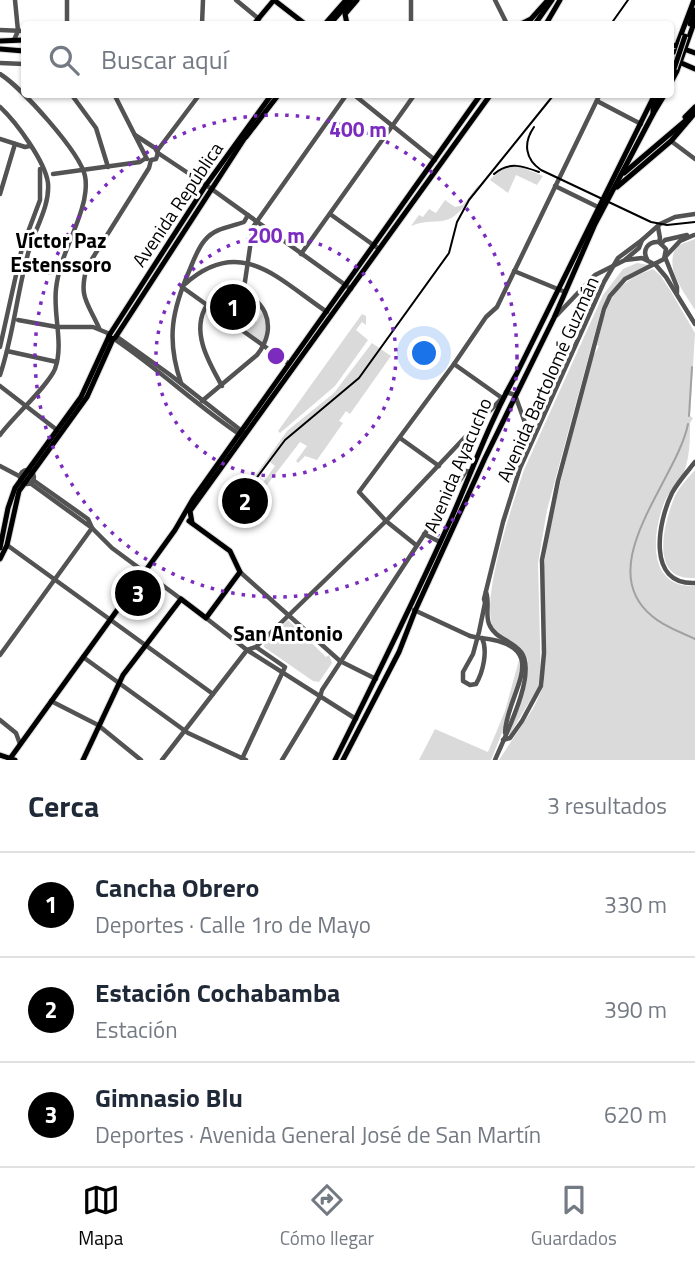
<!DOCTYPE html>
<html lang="es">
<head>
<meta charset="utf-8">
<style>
	:root { --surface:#fff; --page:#f6f6f7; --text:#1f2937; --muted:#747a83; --line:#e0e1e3; --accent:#000 }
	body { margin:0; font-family:"Titillium Web",sans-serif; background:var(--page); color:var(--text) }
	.you { position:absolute; left:425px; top:354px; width:24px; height:24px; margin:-18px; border:5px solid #fff; border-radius:50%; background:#1a73e8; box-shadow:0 0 0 10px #1a73e833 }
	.badge { display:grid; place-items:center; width:46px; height:46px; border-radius:50%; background:var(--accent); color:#fff; font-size:23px; font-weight:700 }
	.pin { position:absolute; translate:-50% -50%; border:4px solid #fff; box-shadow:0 2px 7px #0006 }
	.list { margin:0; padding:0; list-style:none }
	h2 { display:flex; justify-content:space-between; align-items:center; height:91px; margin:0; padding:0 28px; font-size:30px }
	h2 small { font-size:23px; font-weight:400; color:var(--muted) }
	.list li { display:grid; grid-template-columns:46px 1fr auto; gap:21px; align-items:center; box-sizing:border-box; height:105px; padding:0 28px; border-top:2px solid var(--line) }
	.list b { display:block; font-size:26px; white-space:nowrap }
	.list p { margin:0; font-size:23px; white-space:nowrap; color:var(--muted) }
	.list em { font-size:23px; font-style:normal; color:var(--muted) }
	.icon { flex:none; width:38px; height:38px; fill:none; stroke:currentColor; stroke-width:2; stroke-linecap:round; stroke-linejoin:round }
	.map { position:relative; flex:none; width:695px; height:760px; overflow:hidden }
	.search { position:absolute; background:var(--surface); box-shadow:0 2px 5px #0004; left:21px; right:21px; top:21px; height:77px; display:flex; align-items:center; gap:18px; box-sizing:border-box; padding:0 24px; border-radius:7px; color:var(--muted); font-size:26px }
	.sheet { height:406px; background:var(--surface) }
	nav { display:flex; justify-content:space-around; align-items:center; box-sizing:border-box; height:98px; border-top:2px solid var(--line); background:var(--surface); font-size:19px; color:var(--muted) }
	nav a { display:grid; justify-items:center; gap:4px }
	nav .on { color:var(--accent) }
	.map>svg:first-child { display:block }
	.green { fill:#dadada }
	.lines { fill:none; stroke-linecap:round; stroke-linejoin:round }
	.stream { stroke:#a1a1a1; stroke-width:2 }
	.major-casing { stroke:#dbdbdb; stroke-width:7 }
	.minor { stroke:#535353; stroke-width:4.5 }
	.major { stroke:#000; stroke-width:5 }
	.tram { stroke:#000; stroke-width:2 }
	.major-bridge-casing { stroke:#dbdbdb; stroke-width:7; stroke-linecap:butt }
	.minor-bridge { stroke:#535353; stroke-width:4.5 }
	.major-bridge { stroke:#000; stroke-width:5 }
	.ring { fill:none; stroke:#7b2cbf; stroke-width:3.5; stroke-dasharray:3.5 7 }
	.labels { text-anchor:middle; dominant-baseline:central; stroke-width:6; stroke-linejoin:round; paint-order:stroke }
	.street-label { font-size:19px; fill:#000; stroke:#fff }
	.neighbourhood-label { font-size:21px; font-weight:bold; fill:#000; stroke:#fff }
	.centre { fill:#7b2cbf; stroke:#fff; stroke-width:3.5 }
	.ring-label { font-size:21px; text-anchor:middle; font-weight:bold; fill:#7b2cbf; stroke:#fff; stroke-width:6; stroke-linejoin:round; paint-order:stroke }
</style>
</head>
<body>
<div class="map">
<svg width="695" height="760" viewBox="0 0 695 760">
	<rect width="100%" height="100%" fill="#fff"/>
	<g class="green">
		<polygon points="510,166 521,167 543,176 537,185 516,175 508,193 490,180 497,172"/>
		<path d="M479,184C475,194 461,214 449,219C436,224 426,219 411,226L419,215L423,217L429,209L436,213L445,200L455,207L463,205Z"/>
		<path d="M695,239V310C684,291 663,268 677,246Z"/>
		<path d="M637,263L649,265L622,279L602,307L547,510L538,563L541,682L509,736C514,718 533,674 527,658C521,642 494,641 491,621C485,585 512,506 524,470L603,295L623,269Z"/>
		<path d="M653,269L660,275L670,290L695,333L690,416L693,418L690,423C690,437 690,452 686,466C683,479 669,490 664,503C652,535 647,588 695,586V760H499L534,707L544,685V566C554,496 575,429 591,360L599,346L597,345C608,303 609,285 653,269Z"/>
		<polygon points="227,295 248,298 241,315 257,322 262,312 267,322 263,342 213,308 214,304"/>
		<polygon points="362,314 366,316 366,325 362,322 356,330 368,340 335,386 280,433 278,431"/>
		<polygon points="372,343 391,356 350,414 346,411 339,421 343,423 317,460 305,456 298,463 296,461 307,446 300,442 246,512 243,510 275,466 270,462 237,506 235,504 287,431 334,393"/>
		<path d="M695,470V578C650,581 663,527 673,501C677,489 687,479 695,470Z"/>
		<polygon points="288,620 326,657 329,655 332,663 319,682 313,681 264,647 265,641"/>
		<path d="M519,660C525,677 499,741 491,760H419L435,729L488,752L505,711Z"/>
	</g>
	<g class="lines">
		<g class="stream">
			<polyline points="689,416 692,367"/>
			<path d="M688,424C677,480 591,566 652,616C664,627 681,632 695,639"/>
		</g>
		<g class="major-casing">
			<g id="major">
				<polyline points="274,0 305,24"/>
				<polyline points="254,24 274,0"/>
				<polyline points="325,24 346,0"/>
				<polyline points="330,24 351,0"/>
				<polyline points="347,24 345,14 357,0"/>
				<polyline points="521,24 531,19 548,0"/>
				<polyline points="535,24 552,0"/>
				<polyline points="546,24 560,0"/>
				<polyline points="690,24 695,10"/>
				<polyline points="0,41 24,40"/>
				<polyline points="670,44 695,53"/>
				<polyline points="677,45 694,0"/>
				<polyline points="0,49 24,51"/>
				<polyline points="670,53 682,50"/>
				<polyline points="670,58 695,69"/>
				<polyline points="670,84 677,71 695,20"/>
				<polyline points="653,114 665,94"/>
				<polyline points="685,117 695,107"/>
				<polyline points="246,137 279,94"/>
				<polyline points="624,173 691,116"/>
				<polyline points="617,187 671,141 695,113"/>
				<polyline points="109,336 111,339 115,338 248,133"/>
				<polyline points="192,523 190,511 491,94"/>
				<polyline points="0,548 8,508 15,488 81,397 110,334 206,185 272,94"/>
				<polyline points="0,559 7,545 19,491 87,397 113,339"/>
				<polyline points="0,755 15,760"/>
				<polyline points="9,760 175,530 193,499 481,94"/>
				<polyline points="83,760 123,675 181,599 206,618 240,572 230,551 189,521"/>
				<path d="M335,760C375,680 414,600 451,519C472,471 491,418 517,373L655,94"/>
				<polyline points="343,760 399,652 415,611 485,458 554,318 595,224 653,114 653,108 660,94"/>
			</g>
		</g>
		<g class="minor">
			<polyline points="67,0 67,24"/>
			<polyline points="236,0 259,19"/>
			<polyline points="411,0 411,24"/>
			<polyline points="495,0 507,24"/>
			<polyline points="202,24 203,0"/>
			<polyline points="0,30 24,31"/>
			<polyline points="14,40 18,31 15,0"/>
			<polyline points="0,63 24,64"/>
			<path d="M0,74C21,87 80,152 85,176C87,185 85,199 82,208C74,236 59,260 56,289C53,315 64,344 55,369C48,386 13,417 0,435"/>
			<polyline points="71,94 96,128 108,167"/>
			<polyline points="114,94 147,159"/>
			<polyline points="353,94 435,160"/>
			<polyline points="597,101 641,124"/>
			<path d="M0,107C16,122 45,161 48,183C50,206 35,229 29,250C17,291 14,334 0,375"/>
			<polyline points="135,135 155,148 158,153"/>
			<polyline points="0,139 25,147 30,146"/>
			<polyline points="671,141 695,159"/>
			<polyline points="157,151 200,94"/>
			<polyline points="158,153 206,185 351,289"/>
			<polyline points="53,174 140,162 146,158"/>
			<polyline points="555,186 598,207"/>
			<polyline points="0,194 15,144"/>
			<polyline points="330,214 379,249"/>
			<polyline points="658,227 660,238 659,242"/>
			<polyline points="661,244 665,240 687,235"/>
			<polyline points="301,254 415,94"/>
			<polyline points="666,256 680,241 694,235"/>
			<polyline points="665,257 677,287 677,293"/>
			<polyline points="626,259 639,248 642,240"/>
			<path d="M647,259C642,250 648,241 659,242"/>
			<polyline points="34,262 60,265"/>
			<polyline points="655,264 666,277 695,324"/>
			<polyline points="514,271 565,292"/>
			<path d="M185,284C241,234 279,280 327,312"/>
			<polyline points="182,287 289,364"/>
			<polyline points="243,295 253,227 347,94"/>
			<path d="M207,305C190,331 209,363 222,386"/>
			<polyline points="557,315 595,275 625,260 642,258 652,263"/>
			<polyline points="18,320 57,327 93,327 110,334"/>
			<path d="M99,328C88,303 78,297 87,267L149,168L151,160L156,159L158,153"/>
			<polyline points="116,336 169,374 243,432"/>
			<path d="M114,339C159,369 197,406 242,436"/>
			<polyline points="0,347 22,248 40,200 40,169"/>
			<polyline points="7,351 57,362"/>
			<path d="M181,383C166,339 172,310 190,269C194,259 198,248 205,240C215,228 230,227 244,222L248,215"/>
			<polyline points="0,386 57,430"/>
			<polyline points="506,392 515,395 528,431 534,436"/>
			<path d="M202,401L257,355C280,327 265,291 228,293L210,307"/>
			<polyline points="400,438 439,466"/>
			<path d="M695,462C687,472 678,482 672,493C658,522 646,585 695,583"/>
			<polyline points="0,466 19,476"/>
			<circle cx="27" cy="477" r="7"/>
			<polyline points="33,480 88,519 92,528"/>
			<polyline points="30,483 92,528 112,548 181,599"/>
			<polyline points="424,534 440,542"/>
			<polyline points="7,545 213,694"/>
			<polyline points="416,545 386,521 359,492 454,364 486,317 497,307 600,94"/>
			<polyline points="240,572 340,661 376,679"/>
			<path d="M486,592C490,603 485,614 489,624C495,639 512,640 521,652C538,673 504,738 495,760"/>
			<polyline points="414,610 470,636"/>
			<polyline points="206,618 247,650 356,719"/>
			<path d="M481,638C556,646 506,693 505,733"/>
			<path d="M482,638C488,651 483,672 476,684L470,685L463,681V672L473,654L479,632L485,603L484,599L503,522L520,468L604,282L618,258L642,240L660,224L675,217L695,214"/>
			<polyline points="0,655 92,528"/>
			<polyline points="83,657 188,733 246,760"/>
			<polyline points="51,701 98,725 141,760"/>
			<polyline points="0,720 16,733 20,744"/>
			<polyline points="503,740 510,738 522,721 541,686 544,653 542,560 558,481 604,309 610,296 625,279 664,259 666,249 659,242"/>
			<polyline points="242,759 285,667 256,647"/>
			<polyline points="162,760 247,650 256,647 386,521 502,398 454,364"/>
			<polyline points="282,760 320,697 322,690 466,471 471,472"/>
		</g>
		<use href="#major" class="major"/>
		<g class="tram">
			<polyline points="611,24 628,0"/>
			<path d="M534,127C523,143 525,159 541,170L651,222L667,225L695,222"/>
			<path d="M494,174C509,161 523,166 539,172"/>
			<polyline points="237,504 285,440 359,378 449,253 457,222 469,200 552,97"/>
		</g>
		<g class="major-bridge-casing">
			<polyline id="major-bridge" points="674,69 685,36"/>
		</g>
		<polyline class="minor-bridge" points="470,636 479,638"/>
		<use href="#major-bridge" class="major-bridge"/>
	</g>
	<g class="ring">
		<circle cx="276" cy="356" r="120"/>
		<circle cx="276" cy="356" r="241"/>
	</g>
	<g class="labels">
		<g class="street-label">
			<text transform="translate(177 204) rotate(-56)">Avenida República</text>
			<text transform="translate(547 379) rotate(-66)">Avenida Bartolomé Guzmán</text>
			<text transform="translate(457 465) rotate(-67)">Avenida Ayacucho</text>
		</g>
		<g class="neighbourhood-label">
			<text x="61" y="240">Víctor Paz<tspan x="61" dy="24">Estenssoro</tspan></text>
			<text x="288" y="633">San Antonio</text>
		</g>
	</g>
	<circle cx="276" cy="356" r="10" class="centre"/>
	<g class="ring-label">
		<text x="358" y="137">400 m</text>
		<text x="276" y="243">200 m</text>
	</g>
</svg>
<div class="you"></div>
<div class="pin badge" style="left:233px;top:307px">1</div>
<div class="pin badge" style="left:245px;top:501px">2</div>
<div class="pin badge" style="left:138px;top:593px">3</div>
<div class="search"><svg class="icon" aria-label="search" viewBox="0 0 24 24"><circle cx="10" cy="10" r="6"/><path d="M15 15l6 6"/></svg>Buscar aquí</div>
</div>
<section class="sheet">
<h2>Cerca<small>3 resultados</small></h2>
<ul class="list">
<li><span class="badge">1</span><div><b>Cancha Obrero</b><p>Deportes · Calle 1ro de Mayo</p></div><em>330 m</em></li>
<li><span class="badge">2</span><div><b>Estación Cochabamba</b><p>Estación</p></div><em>390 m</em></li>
<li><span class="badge">3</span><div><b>Gimnasio Blu</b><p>Deportes · Avenida General José de San Martín</p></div><em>620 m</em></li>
</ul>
</section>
<nav>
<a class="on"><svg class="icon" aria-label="map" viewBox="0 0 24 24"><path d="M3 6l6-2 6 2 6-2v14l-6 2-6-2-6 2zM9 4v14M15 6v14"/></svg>Mapa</a>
<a><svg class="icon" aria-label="directions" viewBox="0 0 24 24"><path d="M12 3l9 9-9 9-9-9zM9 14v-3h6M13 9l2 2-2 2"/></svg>Cómo llegar</a>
<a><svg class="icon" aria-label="saved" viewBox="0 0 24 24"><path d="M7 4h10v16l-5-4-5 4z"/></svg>Guardados</a>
</nav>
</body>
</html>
